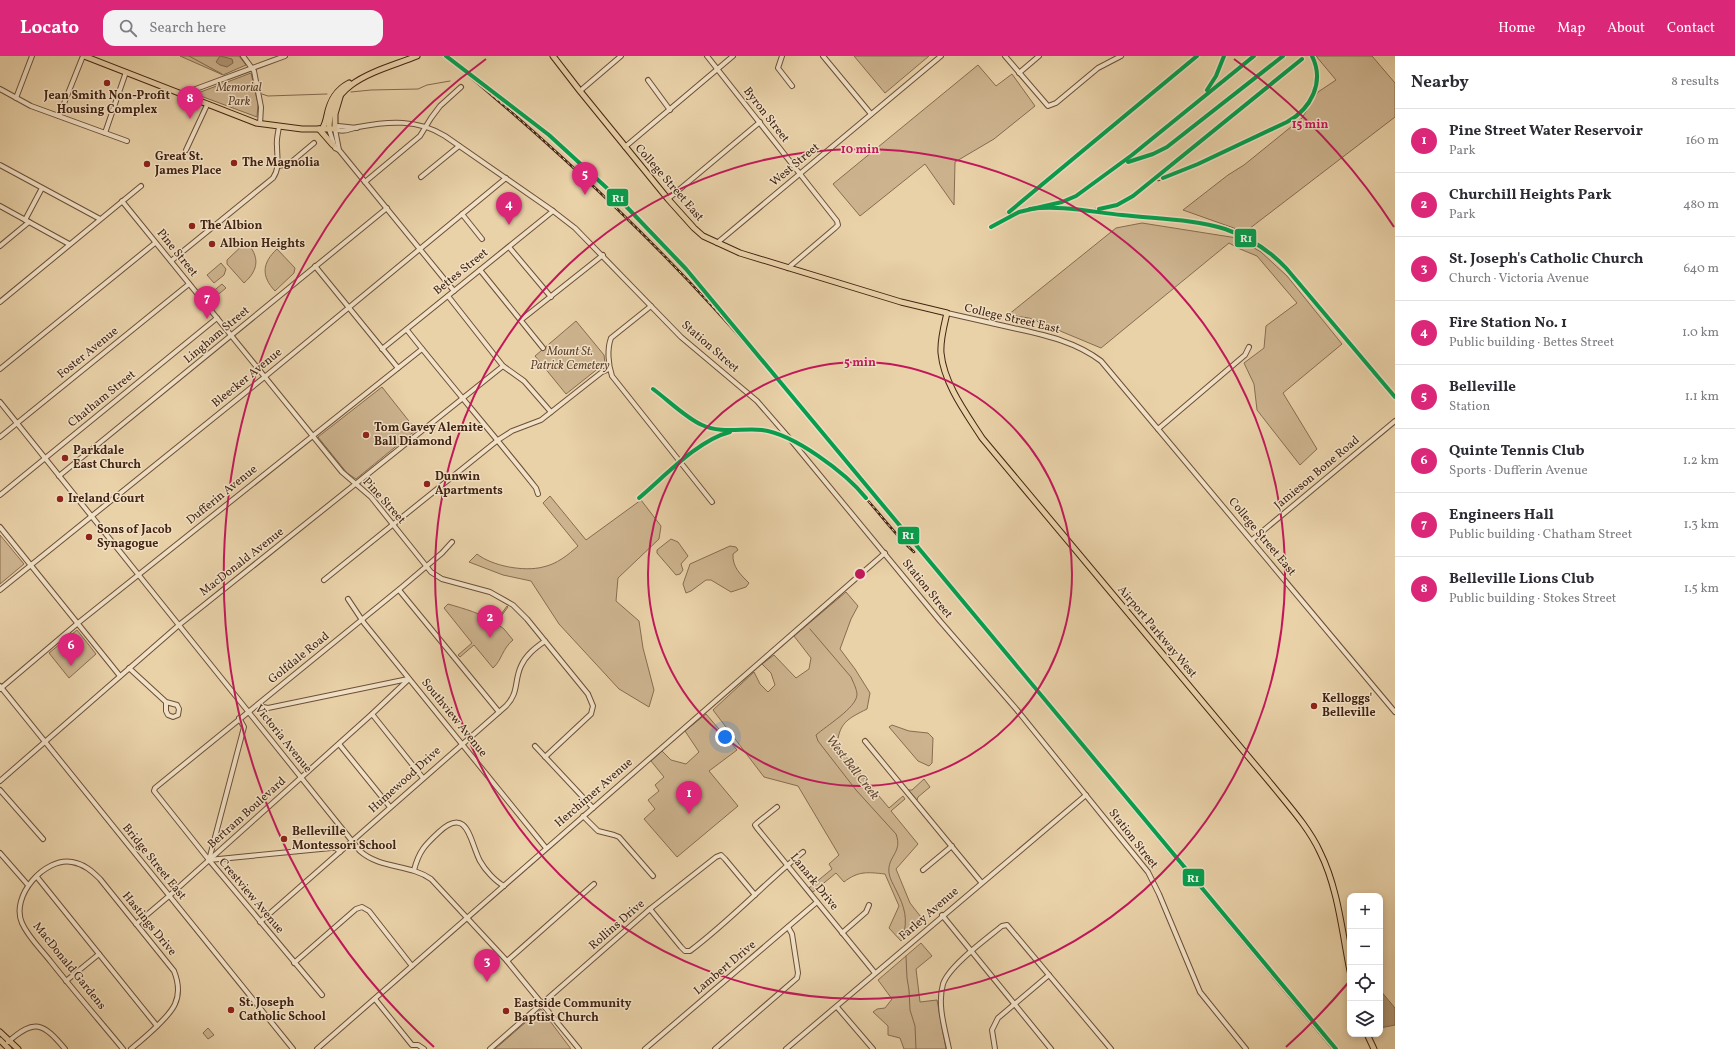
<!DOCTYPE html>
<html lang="en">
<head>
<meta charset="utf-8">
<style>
	:root { --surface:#fff; --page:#f2f2f3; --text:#2b2b33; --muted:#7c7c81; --line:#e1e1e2; --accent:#db2777 }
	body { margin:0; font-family:Vollkorn,serif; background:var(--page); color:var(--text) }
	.controls { position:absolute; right:12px; bottom:12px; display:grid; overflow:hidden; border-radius:8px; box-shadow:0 2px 6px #0003 }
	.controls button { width:36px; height:36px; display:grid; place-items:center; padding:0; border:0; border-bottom:1px solid var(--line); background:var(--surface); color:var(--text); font:20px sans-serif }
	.you { position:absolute; left:725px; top:681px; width:14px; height:14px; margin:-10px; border:3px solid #fff; border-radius:50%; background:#1a73e8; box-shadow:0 0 0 6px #1a73e833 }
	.badge { display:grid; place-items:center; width:26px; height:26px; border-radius:50%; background:var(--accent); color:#fff; font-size:13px; font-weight:700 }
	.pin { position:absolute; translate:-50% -33px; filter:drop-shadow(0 1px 2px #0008) }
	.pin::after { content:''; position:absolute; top:21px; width:14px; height:12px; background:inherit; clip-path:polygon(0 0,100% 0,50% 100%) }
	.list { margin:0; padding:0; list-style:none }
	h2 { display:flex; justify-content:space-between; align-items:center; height:52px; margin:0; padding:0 16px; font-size:17px }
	h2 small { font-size:13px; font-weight:400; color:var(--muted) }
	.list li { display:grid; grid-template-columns:26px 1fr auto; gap:12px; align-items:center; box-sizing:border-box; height:64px; padding:0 16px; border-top:1px solid var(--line) }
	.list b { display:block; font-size:15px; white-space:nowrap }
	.list p { margin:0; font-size:13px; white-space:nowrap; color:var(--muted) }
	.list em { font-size:13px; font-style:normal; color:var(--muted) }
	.icon { flex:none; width:22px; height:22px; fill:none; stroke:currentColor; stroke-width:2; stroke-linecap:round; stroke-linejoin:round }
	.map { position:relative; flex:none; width:1395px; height:993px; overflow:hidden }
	header { display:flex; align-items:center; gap:24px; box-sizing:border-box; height:56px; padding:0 20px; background:var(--accent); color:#fff }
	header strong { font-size:19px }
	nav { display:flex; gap:22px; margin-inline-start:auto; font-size:14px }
	.search { width:280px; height:36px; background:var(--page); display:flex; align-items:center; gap:10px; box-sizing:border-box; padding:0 14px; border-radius:12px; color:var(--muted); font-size:15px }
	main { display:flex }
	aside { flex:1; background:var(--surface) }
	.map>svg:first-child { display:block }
	.green { fill:#cdb48f; stroke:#886c51 }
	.water { fill:#b19675; stroke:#85684e }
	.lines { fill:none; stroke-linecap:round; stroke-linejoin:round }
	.stream { stroke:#85684e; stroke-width:1 }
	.minor-casing { stroke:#6c4f38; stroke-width:6 }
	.major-casing { stroke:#432413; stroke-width:7 }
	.minor { stroke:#f1e1c6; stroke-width:4 }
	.major { stroke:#e9d1a8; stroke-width:5 }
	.rail-casing { stroke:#432413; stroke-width:2.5 }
	.rail { stroke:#f1e1c6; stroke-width:1; stroke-dasharray:3; stroke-linecap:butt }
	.rail-1-casing { stroke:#f1e1c6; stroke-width:7 }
	.rail-1 { stroke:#03a04e; stroke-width:4 }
	.ring { fill:none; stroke:#c2185b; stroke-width:2 }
	.poi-dot { fill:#8f2418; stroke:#f1e1c6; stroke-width:1.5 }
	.labels { text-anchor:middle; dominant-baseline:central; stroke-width:3; stroke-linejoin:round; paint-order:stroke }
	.park-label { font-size:12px; font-style:italic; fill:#5f412c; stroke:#f1e1c6 }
	.poi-label { font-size:12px; font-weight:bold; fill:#432413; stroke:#f1e1c6; text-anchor:start }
	.street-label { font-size:12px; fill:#432413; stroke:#f1e1c6 }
	.water-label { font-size:13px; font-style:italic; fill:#644630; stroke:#f1e1c6 }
	.centre { fill:#c2185b; stroke:#f1e1c6; stroke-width:2 }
	.ring-label { font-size:12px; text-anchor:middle; font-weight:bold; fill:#c2185b; stroke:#f1e1c6; stroke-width:3; stroke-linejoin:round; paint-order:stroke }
	.line-badge { stroke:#f1e1c6; stroke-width:1.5 }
	.badge-label { font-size:11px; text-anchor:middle; font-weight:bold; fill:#fff }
</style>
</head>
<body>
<header>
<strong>Locato</strong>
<div class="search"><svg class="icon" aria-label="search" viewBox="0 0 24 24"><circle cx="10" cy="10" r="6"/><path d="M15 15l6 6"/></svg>Search here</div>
<nav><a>Home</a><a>Map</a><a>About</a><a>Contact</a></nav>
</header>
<main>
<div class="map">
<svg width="1395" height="993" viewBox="0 0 1395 993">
	<rect width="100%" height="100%" fill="#e9d1a8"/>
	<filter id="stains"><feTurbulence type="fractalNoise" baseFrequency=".005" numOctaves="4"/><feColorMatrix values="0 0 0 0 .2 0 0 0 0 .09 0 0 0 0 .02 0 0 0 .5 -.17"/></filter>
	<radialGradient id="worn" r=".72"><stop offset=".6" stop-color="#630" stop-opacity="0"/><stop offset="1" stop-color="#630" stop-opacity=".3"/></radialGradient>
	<g class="green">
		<polygon points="180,0 239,0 246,9 223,19"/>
		<polygon points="854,0 929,0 885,37"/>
		<polygon points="1316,0 1372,0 1395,27 1395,61 1245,176 1183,154 1228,119 1244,109 1302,62 1318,36 1336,24"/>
		<polygon points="978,9 996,30 1012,18 1035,50 994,83 955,106 954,149 925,108 860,160 833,128"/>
		<polygon points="251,17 258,48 257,61 198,39 198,37"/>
		<polygon points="1142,167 1237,182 1261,196 1287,220 1342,288 1283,337 1317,393 1300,409 1257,354 1254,328 1244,307 1264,292 1266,270 1297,247 1257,200 1240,193 1229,187 1101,292 1029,262 1008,259 1116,172"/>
		<path d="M246,186C260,200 259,214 244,227L227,208V204Z"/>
		<path d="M277,193L295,212L294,217L275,235C261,220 262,207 277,193Z"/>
		<polygon points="221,207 226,213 224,219 214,227 207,219"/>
		<polygon points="222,228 226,232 214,242 211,237"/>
		<polygon points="576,265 604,299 605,307 566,338 535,300"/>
		<polygon points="382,331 416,374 356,423 347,417 318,381"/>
		<path d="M550,440L586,484L641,444L661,470L659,483L618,522L616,545L639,565L643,592L654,634L649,651L619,633L559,568L531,525L503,519L469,506L477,498C492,510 524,516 543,511C557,508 568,499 578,490L543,447Z"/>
		<polygon points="0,479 24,508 0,528"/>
		<polygon points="671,483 678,486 688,500 681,508 683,514 680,518 676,519 657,497 657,494"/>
		<path d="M730,490L736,491L738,494L733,498C732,511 741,519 749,527L746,531L731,536L711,524H706L691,535L686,537L683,528L690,508Z"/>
		<path d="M846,536L858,550L851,563L840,593L855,613L870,637L867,653C847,663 839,667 837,690L889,752L903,740L905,743L891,755L918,788L896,813L910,847L924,865L901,885L889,872L899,850L885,818C867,816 858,815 844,826L836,817L813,836L809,832L832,813L829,808L839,799L798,730L764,721L713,654L754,616L760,628L768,636L775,629L771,617L762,608L774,599L796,622L809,613L811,602L794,580Z"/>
		<path d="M448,548C465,553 481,557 495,567L507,550L508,551L496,567L504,573L513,584C502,593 502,604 493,612L474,589L460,601L458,599L472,587L444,552Z"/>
		<polygon points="77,574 96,598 69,622 49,597"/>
		<polygon points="706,658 737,694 709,715 738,750 677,801 644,763 655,753 648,744 659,735 655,729 664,721 651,705 662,695 671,704 686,708 699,696 685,675"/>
		<polygon points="892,669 909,675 928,677 933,682 932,707 929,710 918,705 889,671"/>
		<polygon points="924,723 930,731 918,741 917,744 908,734 912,734"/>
		<polygon points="921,887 932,900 916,913 920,946 937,944 946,993 904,993 900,982 888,979 888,970 873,956 877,953 885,952 892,943 878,924"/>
		<polygon points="541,953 571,993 495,993"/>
		<polygon points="208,972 214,979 208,983 203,977"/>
	</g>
	<g class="water">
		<polygon points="220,0 232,3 233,7 227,11 220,9 216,6"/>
		<polygon points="1380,934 1395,952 1395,969 1380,972"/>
	</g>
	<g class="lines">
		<g class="stream">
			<polyline points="189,0 222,18"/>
			<polyline points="351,36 371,34 418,33 427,29 450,25"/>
			<polyline points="262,38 268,40 327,38"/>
			<path d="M810,573L851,621C853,626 857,633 857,639C856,652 826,670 816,679L818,685L856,734L896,778C903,797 887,800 889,817C890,823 893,828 896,834C905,852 908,862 903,882"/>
			<polyline points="906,900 907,922 909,934 910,954 915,970 916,993"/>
		</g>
		<g class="minor-casing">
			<g id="minor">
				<polyline points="243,0 254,15 261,51 260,68"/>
				<polyline points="707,0 837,165 838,169 835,172 788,212"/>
				<polyline points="782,0 778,12 792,30"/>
				<polyline points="823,0 871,58"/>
				<polyline points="1005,0 1048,50 1056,47 1098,12 1121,0"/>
				<polyline points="1019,17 1039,0"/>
				<polyline points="648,24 670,54"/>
				<polyline points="0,33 31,50 127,85"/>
				<polyline points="580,35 621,0"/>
				<polyline points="187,41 193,34 285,0"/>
				<polyline points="16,42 32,0"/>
				<polyline points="59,60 83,0"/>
				<polyline points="329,73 335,92 339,94 454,235"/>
				<path d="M335,73C343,77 350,73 358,71C389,65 418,63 445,80L553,155L575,172L681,281L757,345L790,383L940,565L1017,654L1148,816L1159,838L1200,936L1246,993"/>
				<polyline points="335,73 338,70 357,72"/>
				<polyline points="335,73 339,94"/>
				<polyline points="105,77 126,16"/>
				<polyline points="625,91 733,0"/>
				<polyline points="186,94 207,49"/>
				<polyline points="0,109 100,163"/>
				<polyline points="278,110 289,108 314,87"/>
				<polyline points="421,121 459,90"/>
				<polyline points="365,126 420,80 431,62 440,50 461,31"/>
				<polyline points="668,143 760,66"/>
				<polyline points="122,145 342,416 371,441 431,516 442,523 490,536 513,549 527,563 588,638 593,650 591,658 545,701"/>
				<polyline points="0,150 69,188"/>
				<polyline points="462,158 482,183"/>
				<polyline points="25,164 42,132"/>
				<polyline points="717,187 941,0"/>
				<polyline points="0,190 29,166"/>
				<polyline points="509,191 551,241"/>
				<path d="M171,205L273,122C280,112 277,102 277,90C276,84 278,77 279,71"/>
				<polyline points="315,210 398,312"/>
				<polyline points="480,214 543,292"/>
				<polyline points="448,240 503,310 524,325 551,356"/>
				<polyline points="0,246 141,130"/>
				<path d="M651,250L611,282C607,293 608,308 612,320L712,446"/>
				<path d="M947,257C969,262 991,267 1013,272C1044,279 1075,285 1101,305L1395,656"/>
				<polyline points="521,264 603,199"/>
				<path d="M407,274C449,327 494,379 536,432L538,438"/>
				<polyline points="382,293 553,155"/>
				<polyline points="0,313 155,187"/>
				<path d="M0,346L360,795C380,813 410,808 431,823L507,905L579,993"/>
				<polyline points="1158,373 1245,299 1249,291"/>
				<polyline points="0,381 189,228"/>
				<polyline points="59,420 387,152"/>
				<polyline points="0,439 217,262"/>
				<polyline points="0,471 120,620"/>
				<polyline points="1252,484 1395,365"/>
				<polyline points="324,524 498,384 512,375 541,364 602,316 609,313"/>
				<polyline points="0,534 267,319 506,122"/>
				<polyline points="399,534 499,656"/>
				<polyline points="348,543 364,567 546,792"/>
				<polyline points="129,612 166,646 166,655 168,659 173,661 178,659 179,653 177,649 166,646"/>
				<polyline points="0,630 293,993"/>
				<polyline points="0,633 78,567 422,293"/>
				<polyline points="259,648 263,651 268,652 408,623"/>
				<polyline points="372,658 423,722"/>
				<polyline points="865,685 981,826"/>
				<polyline points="339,688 390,751"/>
				<polyline points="535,690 593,752"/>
				<polyline points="0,725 179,569 503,310"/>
				<polyline points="0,734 43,783"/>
				<polyline points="777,751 757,767 755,769 757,772 875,917"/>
				<polyline points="583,760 598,775 614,779 619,781 653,820"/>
				<polyline points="0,797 28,829"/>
				<polyline points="209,804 244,671 239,662"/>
				<polyline points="209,804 331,792 336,792 340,796"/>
				<path d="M414,814C419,795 425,789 439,776C468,749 470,786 480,805C485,814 495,825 504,830"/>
				<polyline points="923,814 952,790"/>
				<polyline points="37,821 157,970"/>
				<path d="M650,853L681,891L685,895H690C730,865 764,828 803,796"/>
				<polyline points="942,859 1051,993"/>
				<path d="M260,866L506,650C519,637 514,625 521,610C526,599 535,592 545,585"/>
				<polyline points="136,868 169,840 372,658 409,623"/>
				<polyline points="842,877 866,856 869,849"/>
				<polyline points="507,905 594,828"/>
				<polyline points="294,907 356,853 362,851 369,855 412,910"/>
				<polyline points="66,925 99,898"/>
				<polyline points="322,939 209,804 154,735 155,732 402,531 442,497 452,486"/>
				<polyline points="375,943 412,989 418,989 424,993"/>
				<polyline points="837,951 873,993"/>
				<path d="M8,986C35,962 43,967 65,993"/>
				<path d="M123,993C99,964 74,935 51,906C41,893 28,881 22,867C10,840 45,801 72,806C84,808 92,815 100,823L174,915C178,925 180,937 175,948C169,962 143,983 131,993"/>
				<polyline points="317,993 885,497"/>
				<polyline points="490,993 650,853 716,801 721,799 725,803 755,839"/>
				<polyline points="645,993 817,846"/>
				<polyline points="715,993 797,922 798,917 792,878 788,871"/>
				<polyline points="786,993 1086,739"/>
				<path d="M949,993C945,973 937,949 943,928C949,910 986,883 1002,870L1007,869L1111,993"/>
				<polyline points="995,993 992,974 998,962 1049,919"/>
			</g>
		</g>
		<g class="major-casing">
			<g id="major">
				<polyline points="84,0 256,67 302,73 335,73 335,58 340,41"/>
				<path d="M553,0L580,35L668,143L694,172L703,180L740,197L901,246L947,257C944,270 940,284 941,297C944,328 966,357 982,382L1272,729C1289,750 1309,772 1320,796C1338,832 1342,876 1350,915"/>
				<polyline points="319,73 333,89"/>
				<path d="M322,73C325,69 326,64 327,59C330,44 336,34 349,27"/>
				<path d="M329,73C329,24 380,15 417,0"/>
				<polyline points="0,976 18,993"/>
				<polyline points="1367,978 1374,993"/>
				<polyline points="0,984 9,993"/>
			</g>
		</g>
		<use href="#minor" class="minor"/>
		<use href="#major" class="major"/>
		<g class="rail-casing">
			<g id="rail">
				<path d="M445,0C565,99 672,200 773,319L1333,993"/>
				<polyline points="1206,36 1216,20 1224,0"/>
				<polyline points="1126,107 1153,98 1167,91 1283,0"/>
				<path d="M1158,124L1198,108L1287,66C1311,53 1325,26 1312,0"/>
				<path d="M1048,149C1073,144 1086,132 1106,117C1158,81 1206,40 1254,0"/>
				<path d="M1030,153C1060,149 1092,156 1122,159C1155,163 1193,163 1225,173C1248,181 1269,194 1286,212L1395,341"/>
				<polyline points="1096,153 1117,149 1133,140 1302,3"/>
				<polyline points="1007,157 1197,0"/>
				<polyline points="991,171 1012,159 1034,152"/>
				<path d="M653,333C669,345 689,366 708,371C735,380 758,368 788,382C811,393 844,418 861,437C879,456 894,478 914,496"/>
				<path d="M639,442C665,420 697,385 729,376"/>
			</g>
		</g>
		<use href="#rail" class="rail"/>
		<g class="rail-1-casing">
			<g id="rail-1">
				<polyline points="446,0 549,79 621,145 686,213 1336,993"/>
				<polyline points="1207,34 1216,20 1224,0"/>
				<polyline points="1128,106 1153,98 1167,91 1283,0"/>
				<path d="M1163,122L1198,108L1287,66C1311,53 1325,26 1312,0"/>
				<path d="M1030,153C1060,149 1092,156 1122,159C1155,163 1193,163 1225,173C1248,181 1269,194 1286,212L1395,341"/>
				<polyline points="1099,153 1117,149 1133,140 1302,3"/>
				<polyline points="1009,156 1197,0"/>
				<polyline points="991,171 1019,156 1062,146 1076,140 1132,99 1254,0"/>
				<path d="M653,333C668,344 686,362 702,369C721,378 742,372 762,374C794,378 846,417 866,442"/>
				<path d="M639,442C665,420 698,384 730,376"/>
			</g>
		</g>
		<use href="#rail-1" class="rail-1"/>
	</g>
	<g class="ring">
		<circle cx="860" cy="518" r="212"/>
		<circle cx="860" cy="518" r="425"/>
		<path d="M1348 927A637 637 0 0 1 1286 991M434 991A637 637 0 0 1 486 3M1234 3A637 637 0 0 1 1394 171"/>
	</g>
	<g class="poi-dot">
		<circle cx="107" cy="27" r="4"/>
		<circle cx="234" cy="107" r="4"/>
		<circle cx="147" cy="108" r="4"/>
		<circle cx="192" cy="170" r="4"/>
		<circle cx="212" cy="188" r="4"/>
		<circle cx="366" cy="379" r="4"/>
		<circle cx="65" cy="402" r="4"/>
		<circle cx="427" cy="428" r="4"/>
		<circle cx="60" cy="443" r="4"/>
		<circle cx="89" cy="481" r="4"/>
		<circle cx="1314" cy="650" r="4"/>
		<circle cx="284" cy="783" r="4"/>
		<circle cx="231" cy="954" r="4"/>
		<circle cx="506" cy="955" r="4"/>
	</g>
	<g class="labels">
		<g class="park-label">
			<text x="239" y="32">Memorial<tspan x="239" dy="14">Park</tspan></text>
			<text x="570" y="296">Mount St.<tspan x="570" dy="14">Patrick Cemetery</tspan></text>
		</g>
		<g class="poi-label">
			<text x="107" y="40" text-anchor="middle">Jean Smith Non-Profit<tspan x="107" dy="14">Housing Complex</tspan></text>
			<text x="155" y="101">Great St.<tspan x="155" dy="14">James Place</tspan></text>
			<text x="242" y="107">The Magnolia</text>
			<text x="200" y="170">The Albion</text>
			<text x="220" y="188">Albion Heights</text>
			<text x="374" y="372">Tom Gavey Alemite<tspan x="374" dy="14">Ball Diamond</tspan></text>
			<text x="73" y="395">Parkdale<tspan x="73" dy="14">East Church</tspan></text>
			<text x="435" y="421">Dunwin<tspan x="435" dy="14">Apartments</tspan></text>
			<text x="68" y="443">Ireland Court</text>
			<text x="97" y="474">Sons of Jacob<tspan x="97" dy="14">Synagogue</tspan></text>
			<text x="1322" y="643">Kelloggs'<tspan x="1322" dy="14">Belleville</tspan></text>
			<text x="292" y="776">Belleville<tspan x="292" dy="14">Montessori School</tspan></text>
			<text x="239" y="947">St. Joseph<tspan x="239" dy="14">Catholic School</tspan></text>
			<text x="514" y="948">Eastside Community<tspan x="514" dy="14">Baptist Church</tspan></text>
		</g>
		<g class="street-label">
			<text transform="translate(766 59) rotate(52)">Byron Street</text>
			<text transform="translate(795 109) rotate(-40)">West Street</text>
			<text transform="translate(669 127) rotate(49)">College Street East</text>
			<text transform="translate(177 197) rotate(51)">Pine Street</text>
			<text transform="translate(461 216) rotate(-39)">Bettes Street</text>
			<text transform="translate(1012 263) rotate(13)">College Street East</text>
			<text transform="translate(217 279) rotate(-40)">Lingham Street</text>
			<text transform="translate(710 291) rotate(41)">Station Street</text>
			<text transform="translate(88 297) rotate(-39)">Foster Avenue</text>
			<text transform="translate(247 322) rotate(-39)">Bleecker Avenue</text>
			<text transform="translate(102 343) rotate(-39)">Chatham Street</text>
			<text transform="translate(1317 417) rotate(-40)">Jamieson Bone Road</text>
			<text transform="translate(222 439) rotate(-39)">Dufferin Avenue</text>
			<text transform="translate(384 445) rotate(48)">Pine Street</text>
			<text transform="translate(1262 481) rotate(50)">College Street East</text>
			<text transform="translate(242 506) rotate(-38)">MacDonald Avenue</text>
			<text transform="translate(927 533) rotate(51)">Station Street</text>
			<text transform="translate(1157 576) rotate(50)">Airport Parkway West</text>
			<text transform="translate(299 602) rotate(-39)">Golfdale Road</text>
			<text transform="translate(454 662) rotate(51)">Southview Avenue</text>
			<text transform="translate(283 683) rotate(51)">Victoria Avenue</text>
			<text transform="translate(405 724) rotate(-42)">Humewood Drive</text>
			<text transform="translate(594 737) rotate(-41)">Herchimer Avenue</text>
			<text transform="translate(247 757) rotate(-42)">Bertram Boulevard</text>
			<text transform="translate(1133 783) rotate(52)">Station Street</text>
			<text transform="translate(154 806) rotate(51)">Bridge Street East</text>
			<text transform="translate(814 826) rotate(51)">Lanark Drive</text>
			<text transform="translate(251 840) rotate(50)">Crestview Avenue</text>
			<text transform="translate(929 858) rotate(-41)">Farley Avenue</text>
			<text transform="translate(149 868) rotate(51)">Hastings Drive</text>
			<text transform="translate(617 869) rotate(-41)">Rollins Drive</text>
			<text transform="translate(69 910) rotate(51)">MacDonald Gardens</text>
			<text transform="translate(725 912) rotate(-40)">Lambert Drive</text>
		</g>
		<g class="water-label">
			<text transform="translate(852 712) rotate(52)">West Bell Creek</text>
		</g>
	</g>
	<circle cx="860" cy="518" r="6" class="centre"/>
	<g class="ring-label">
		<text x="1310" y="72">15 min</text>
		<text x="860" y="97">10 min</text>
		<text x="860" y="310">5 min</text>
	</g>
	<g class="line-badge">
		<rect x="606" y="132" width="23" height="19" rx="4" fill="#03a04e"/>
		<rect x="1234" y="172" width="23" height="20" rx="4" fill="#03a04e"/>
		<rect x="897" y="470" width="23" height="19" rx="4" fill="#03a04e"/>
		<rect x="1182" y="812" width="23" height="19" rx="4" fill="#03a04e"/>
	</g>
	<g class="badge-label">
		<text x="618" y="146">R1</text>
		<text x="1246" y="186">R1</text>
		<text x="908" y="483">R1</text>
		<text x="1193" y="826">R1</text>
	</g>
	<rect width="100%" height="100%" filter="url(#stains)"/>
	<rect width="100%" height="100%" fill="url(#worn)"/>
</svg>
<div class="controls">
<button>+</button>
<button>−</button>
<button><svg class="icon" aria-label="locate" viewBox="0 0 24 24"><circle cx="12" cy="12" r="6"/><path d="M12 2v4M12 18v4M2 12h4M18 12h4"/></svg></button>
<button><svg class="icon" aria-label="layers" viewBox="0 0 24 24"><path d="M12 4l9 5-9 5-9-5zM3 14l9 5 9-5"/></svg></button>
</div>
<div class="you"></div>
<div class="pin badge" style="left:689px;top:758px">1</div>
<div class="pin badge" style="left:490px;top:582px">2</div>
<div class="pin badge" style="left:487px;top:926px">3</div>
<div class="pin badge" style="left:509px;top:169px">4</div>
<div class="pin badge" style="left:585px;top:139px">5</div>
<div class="pin badge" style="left:71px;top:610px">6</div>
<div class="pin badge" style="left:207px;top:263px">7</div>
<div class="pin badge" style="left:190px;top:63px">8</div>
</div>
<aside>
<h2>Nearby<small>8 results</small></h2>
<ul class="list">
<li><span class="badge">1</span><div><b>Pine Street Water Reservoir</b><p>Park</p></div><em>160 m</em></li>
<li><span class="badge">2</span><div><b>Churchill Heights Park</b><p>Park</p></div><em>480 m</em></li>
<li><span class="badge">3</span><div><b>St. Joseph's Catholic Church</b><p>Church · Victoria Avenue</p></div><em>640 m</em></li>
<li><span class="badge">4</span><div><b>Fire Station No. 1</b><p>Public building · Bettes Street</p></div><em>1.0 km</em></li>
<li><span class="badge">5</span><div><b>Belleville</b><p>Station</p></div><em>1.1 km</em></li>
<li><span class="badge">6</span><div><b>Quinte Tennis Club</b><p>Sports · Dufferin Avenue</p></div><em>1.2 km</em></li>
<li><span class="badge">7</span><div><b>Engineers Hall</b><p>Public building · Chatham Street</p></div><em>1.3 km</em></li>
<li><span class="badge">8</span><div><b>Belleville Lions Club</b><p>Public building · Stokes Street</p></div><em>1.5 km</em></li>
</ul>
</aside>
</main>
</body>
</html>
